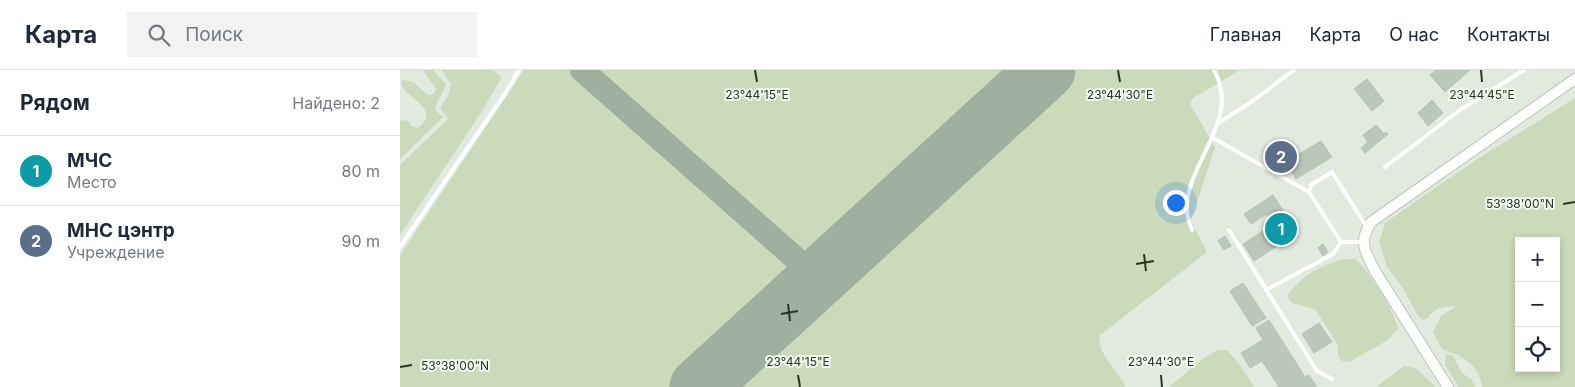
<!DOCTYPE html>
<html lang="ru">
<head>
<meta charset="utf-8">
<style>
	:root { --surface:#fff; --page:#f2f2f3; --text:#1f2937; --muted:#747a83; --line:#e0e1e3; --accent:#ea580c }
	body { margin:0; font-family:Inter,sans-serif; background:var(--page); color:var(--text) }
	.controls { position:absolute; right:15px; bottom:15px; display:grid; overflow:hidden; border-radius:0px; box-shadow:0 2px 8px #0003 }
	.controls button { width:45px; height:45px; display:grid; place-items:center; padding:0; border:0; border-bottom:1px solid var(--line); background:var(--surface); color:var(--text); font:25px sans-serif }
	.you { position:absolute; left:775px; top:132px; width:18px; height:18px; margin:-12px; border:4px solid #fff; border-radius:50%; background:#1a73e8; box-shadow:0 0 0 8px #1a73e833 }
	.badge { display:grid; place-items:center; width:32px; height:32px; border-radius:50%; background:var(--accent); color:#fff; font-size:16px; font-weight:700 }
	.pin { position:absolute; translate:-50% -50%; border:2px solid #fff; box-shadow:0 1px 5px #0006 }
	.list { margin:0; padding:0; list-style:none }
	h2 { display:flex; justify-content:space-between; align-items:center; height:65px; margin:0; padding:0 20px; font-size:21px }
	h2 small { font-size:16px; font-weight:400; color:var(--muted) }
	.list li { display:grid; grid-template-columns:32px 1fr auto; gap:15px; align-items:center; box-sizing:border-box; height:70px; padding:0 20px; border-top:1px solid var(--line) }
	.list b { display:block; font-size:19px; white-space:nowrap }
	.list p { margin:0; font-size:16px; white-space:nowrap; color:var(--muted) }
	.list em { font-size:16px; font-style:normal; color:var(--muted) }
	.icon { flex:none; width:28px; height:28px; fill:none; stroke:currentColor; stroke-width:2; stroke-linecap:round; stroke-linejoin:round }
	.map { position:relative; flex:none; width:1175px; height:317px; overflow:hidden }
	header { display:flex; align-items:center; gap:30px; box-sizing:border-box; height:70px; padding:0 25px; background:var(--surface); border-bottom:1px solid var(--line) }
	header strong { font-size:24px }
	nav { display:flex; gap:28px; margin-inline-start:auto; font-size:18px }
	.search { width:350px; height:45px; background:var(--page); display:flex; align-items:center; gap:12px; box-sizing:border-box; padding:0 18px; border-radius:0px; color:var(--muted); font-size:19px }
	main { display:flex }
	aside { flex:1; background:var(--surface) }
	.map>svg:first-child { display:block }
	.green { fill:#cadaba; fill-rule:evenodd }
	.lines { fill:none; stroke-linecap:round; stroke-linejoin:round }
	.taxiway { stroke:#a0b09e; stroke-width:24 }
	.runway { stroke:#a0b09e; stroke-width:59 }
	.building { fill:#bbc7b9; stroke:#b6c3b3 }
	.secondary-casing { stroke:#b7c9b4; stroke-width:12 }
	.lane { stroke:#fff; stroke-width:4 }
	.secondary { stroke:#fff; stroke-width:10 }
	.ticks { fill:none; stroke:#233922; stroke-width:2 }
	.ticks-label { font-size:12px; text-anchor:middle; fill:#233922; stroke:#f2f7f0; stroke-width:4; stroke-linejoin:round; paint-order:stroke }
</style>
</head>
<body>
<header>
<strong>Карта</strong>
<div class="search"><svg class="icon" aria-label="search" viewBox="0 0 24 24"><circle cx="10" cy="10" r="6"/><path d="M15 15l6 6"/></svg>Поиск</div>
<nav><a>Главная</a><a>Карта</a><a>О нас</a><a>Контакты</a></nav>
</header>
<main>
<aside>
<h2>Рядом<small>Найдено: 2</small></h2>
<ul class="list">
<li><span class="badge" style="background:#0f9aa8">1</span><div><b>МЧС</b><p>Место</p></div><em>80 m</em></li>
<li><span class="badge" style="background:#5c6f8a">2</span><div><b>МНС цэнтр</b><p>Учреждение</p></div><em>90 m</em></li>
</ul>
</aside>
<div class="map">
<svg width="1175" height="317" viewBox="0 0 1175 317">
	<rect width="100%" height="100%" fill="#e2eae0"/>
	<g class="green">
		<path d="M23,0H33L46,14C43,23 37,30 35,40L43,47L0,89V51L7,50L12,56L18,58C43,40 7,29 1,14L3,10L13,12L28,25L34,24L36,19Z"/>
		<polygon points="42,0 91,0 102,7 82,41 0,165 0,95 48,49 40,38 48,26 51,14"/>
		<polygon points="124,0 840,0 793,28 790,34 815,77 791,151 807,182 699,266 701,280 726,317 0,317 0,185"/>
		<path d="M1175,28V317H1082C1080,295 1061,285 1042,279L1033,262L1041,246L1057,236C1045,237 1034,237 1028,248L1023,250L1018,246L1003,218L987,197L979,172L985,153L1016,131L1079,88ZM1119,171H1156V298H1119Z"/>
		<path d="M945,189H956C973,208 991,234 998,259L988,270L949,292L942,291L938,286V275L915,239L892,233L887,227C900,206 922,194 945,189Z"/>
		<polygon points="818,280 827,280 840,295 854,317 769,317 804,288"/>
		<polygon points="1046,284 1053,286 1062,303 1071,309 1076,317 1059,317 1045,295"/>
		<polygon points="1004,296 1015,298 1036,317 976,317"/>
	</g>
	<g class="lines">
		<polyline class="taxiway" points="182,0 403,195 410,215"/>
		<polyline class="runway" points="299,317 646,0"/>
	</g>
	<g class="building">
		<polygon points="1036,0 1070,0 1045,22 1030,5"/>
		<polygon points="967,9 984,31 972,41 954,19"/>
		<polygon points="1032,30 1043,43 1028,56 1018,43"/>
		<polygon points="976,55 984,64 986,62 988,64 965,83 961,78 968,72 963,65"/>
		<polygon points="921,71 932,87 896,109 886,92"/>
		<polygon points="873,125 897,163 854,191 843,174 874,154 867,144 851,154 844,144"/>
		<polygon points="825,166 831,176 824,180 818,171"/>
		<polygon points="923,174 928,182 923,186 918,178"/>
		<polygon points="843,213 866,248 852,256 830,221"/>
		<polygon points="869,250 905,307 909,305 917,317 879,317 862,291 850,298 841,283 863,270 856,258"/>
		<polygon points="919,253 932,272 914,283 902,264"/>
	</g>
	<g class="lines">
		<g class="secondary-casing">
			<path id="secondary" d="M1048,317L975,201C965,181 958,173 971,152L1175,9"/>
		</g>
		<g class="lane">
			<polyline points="818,53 850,33 894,0"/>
			<polyline points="813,68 909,122"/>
			<polyline points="985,97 1060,40 1124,0"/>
			<path d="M792,160C789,152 786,144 787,134C790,89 841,48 814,0"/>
			<polyline points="829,160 917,301 932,309"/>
			<polyline points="963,172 941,172 909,122 911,115 932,102 966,156"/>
			<polyline points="0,177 106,22 119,0"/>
			<polyline points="866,220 933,184 941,172"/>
		</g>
		<use href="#secondary" class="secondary"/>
	</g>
	<path class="ticks" d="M355,0L357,12M718,0L720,12M1081,0L1082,12M1163,134L1175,132M744,184L746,201M736,194L754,191M388,234L390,251M381,244L398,241M0,297L12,295M398,305L400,317M761,305L762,317"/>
	<g class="ticks-label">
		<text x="357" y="29">23°44'15"E</text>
		<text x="720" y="29">23°44'30"E</text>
		<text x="1082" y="29">23°44'45"E</text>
		<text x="1120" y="138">53°38'00"N</text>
		<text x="398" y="296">23°44'15"E</text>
		<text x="761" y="296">23°44'30"E</text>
		<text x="55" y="300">53°38'00"N</text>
	</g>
</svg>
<div class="controls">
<button>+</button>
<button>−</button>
<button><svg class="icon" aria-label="locate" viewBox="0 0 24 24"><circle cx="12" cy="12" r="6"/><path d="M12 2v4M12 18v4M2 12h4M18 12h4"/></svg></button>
</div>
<div class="you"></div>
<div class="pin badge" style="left:881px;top:159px;background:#0f9aa8">1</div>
<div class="pin badge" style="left:881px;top:87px;background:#5c6f8a">2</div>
</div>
</main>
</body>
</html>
